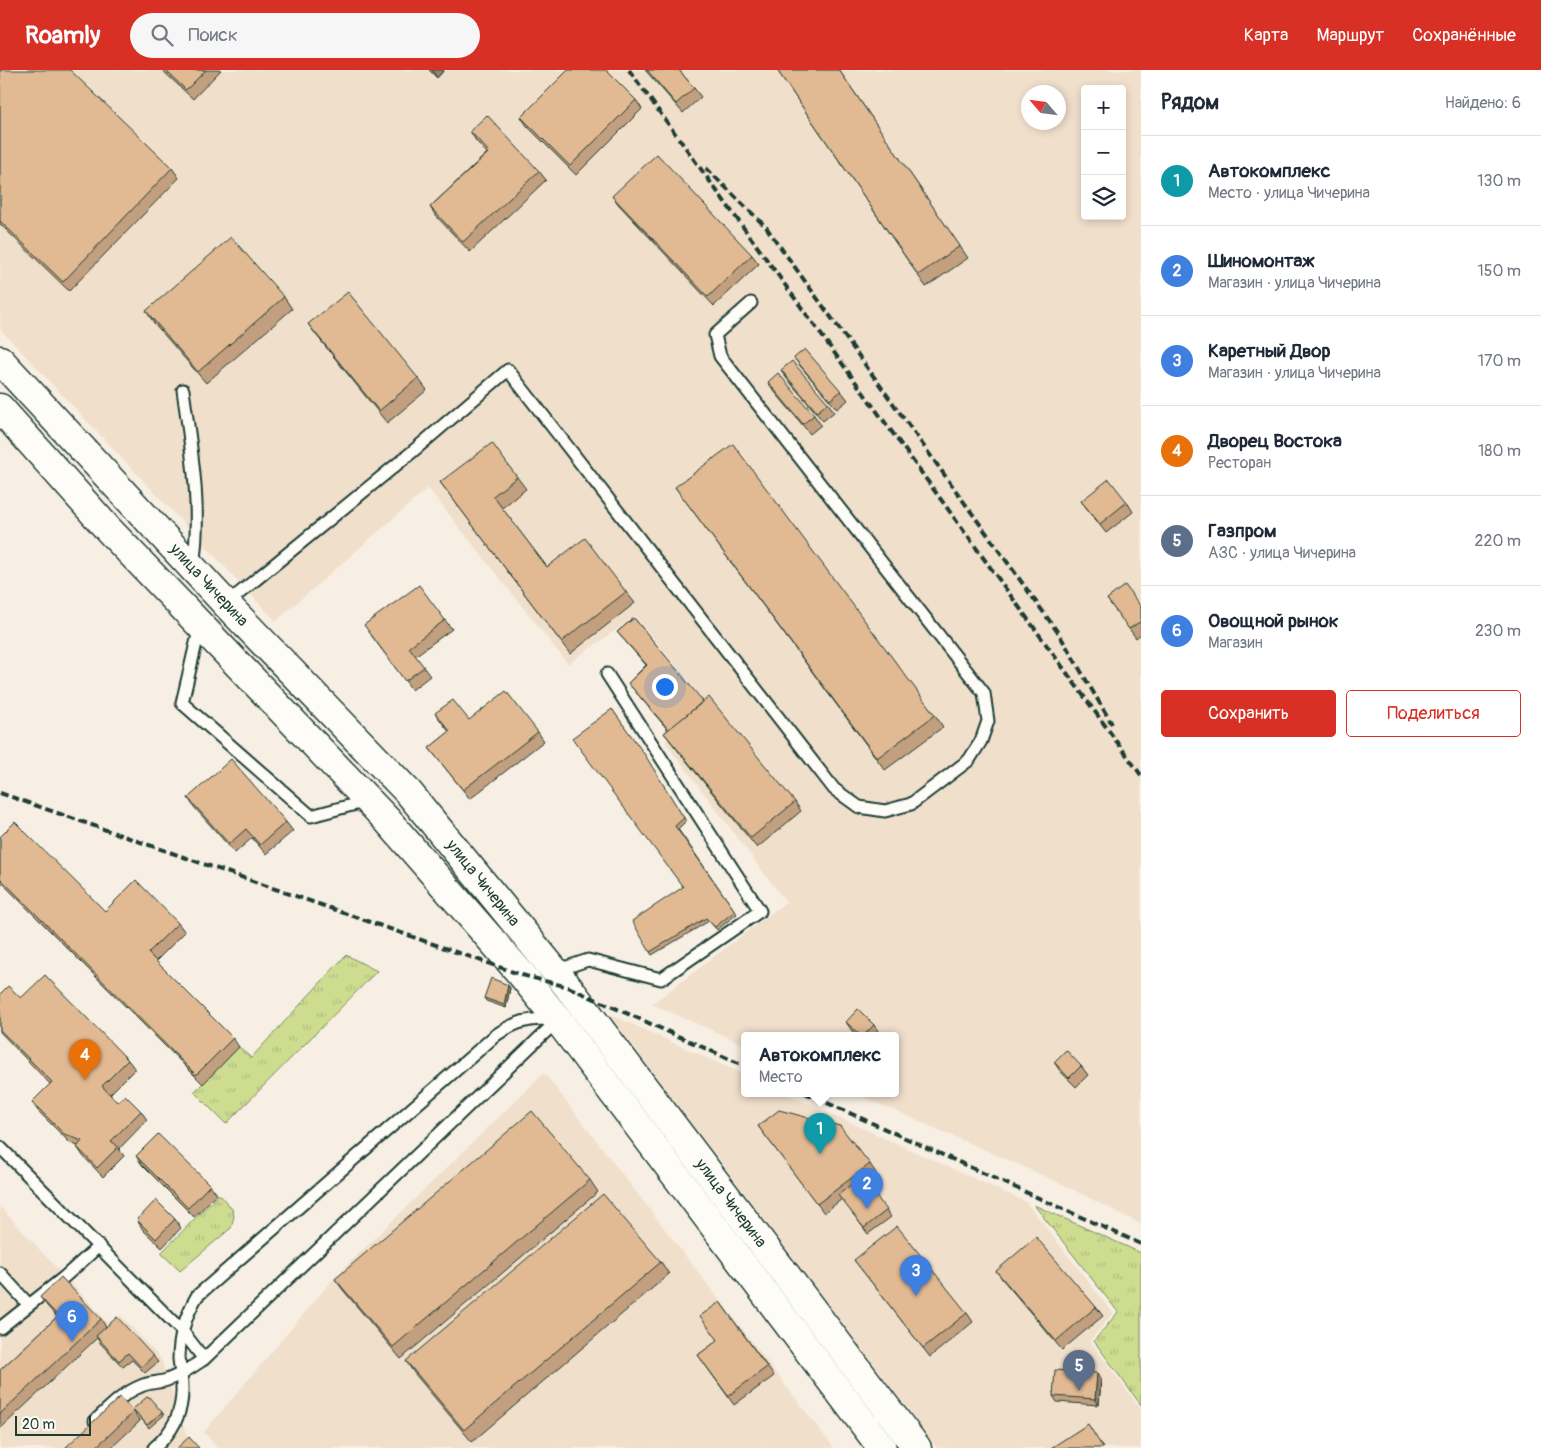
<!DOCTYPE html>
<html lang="ru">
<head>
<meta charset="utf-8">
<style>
	:root { --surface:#fff; --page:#f6f6f7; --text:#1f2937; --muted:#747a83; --line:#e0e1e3; --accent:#d93025 }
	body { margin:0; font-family:Pangolin,sans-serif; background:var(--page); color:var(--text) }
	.controls { position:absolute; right:15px; top:15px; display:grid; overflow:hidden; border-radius:5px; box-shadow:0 2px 8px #0003 }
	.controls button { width:45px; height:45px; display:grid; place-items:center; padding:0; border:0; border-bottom:1px solid var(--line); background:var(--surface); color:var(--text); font:25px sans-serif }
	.compass { position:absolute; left:1021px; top:15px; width:45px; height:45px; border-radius:50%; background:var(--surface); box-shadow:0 2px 8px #0003; rotate:298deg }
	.scale { position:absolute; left:15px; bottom:12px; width:76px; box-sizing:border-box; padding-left:5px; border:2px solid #1f3d34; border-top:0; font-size:14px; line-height:18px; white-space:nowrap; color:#1f3d34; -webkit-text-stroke:4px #fdfcf7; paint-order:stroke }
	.you { position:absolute; left:664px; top:616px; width:18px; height:18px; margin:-12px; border:4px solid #fff; border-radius:50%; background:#1a73e8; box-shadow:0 0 0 8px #1a73e833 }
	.badge { display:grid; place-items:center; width:32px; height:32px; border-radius:50%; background:var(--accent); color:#fff; font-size:16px; font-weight:700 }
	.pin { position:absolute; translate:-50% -41px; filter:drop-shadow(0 1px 2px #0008) }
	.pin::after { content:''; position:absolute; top:26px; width:18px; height:15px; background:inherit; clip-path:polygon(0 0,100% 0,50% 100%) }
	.popup { position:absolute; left:741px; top:962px; width:158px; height:65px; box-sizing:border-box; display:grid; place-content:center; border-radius:5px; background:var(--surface); filter:drop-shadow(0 1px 4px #0005); font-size:16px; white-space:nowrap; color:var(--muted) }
	.popup b { font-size:19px; color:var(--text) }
	.popup::after { content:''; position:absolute; left:50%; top:100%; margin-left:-10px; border:10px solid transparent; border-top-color:var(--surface) }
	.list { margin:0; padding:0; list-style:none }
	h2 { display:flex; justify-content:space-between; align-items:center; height:65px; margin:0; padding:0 20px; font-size:21px }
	h2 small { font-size:16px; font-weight:400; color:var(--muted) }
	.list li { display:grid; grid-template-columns:32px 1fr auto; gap:15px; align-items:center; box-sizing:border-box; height:90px; padding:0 20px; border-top:1px solid var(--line) }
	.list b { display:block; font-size:19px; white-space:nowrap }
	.list p { margin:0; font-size:16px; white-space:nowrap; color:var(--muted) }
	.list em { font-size:16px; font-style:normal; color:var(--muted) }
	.actions { display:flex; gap:10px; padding:15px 20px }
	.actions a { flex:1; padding:11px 0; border:1px solid var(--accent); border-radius:5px; text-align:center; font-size:18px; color:var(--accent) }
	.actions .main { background:var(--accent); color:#fff }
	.icon { flex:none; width:28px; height:28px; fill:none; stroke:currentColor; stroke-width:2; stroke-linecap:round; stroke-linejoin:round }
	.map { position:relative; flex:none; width:1141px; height:1378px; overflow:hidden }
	header { display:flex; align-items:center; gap:30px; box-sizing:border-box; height:70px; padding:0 25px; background:var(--accent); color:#fff }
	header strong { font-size:24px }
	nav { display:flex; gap:28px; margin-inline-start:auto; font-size:18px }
	.search { width:350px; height:45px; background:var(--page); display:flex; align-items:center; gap:12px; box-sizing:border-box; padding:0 18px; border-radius:28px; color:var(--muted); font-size:19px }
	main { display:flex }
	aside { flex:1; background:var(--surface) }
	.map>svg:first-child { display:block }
	.built { fill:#f0dfcb; fill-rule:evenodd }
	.grass { fill:url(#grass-tufts); stroke:#768c62 }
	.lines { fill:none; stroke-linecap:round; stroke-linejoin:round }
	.lane-casing { stroke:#1f3d34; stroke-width:15 }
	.primary-casing { stroke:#1f3d34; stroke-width:31 }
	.lane { stroke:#fdfcf7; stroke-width:11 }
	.primary { stroke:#fdfcf7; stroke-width:28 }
	.rail { stroke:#1f3d34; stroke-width:4; stroke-dasharray:8 4; stroke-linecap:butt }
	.wall { fill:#c29f7e; stroke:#1f3d34 }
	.shaded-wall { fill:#9e8266; stroke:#1f3d34 }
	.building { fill:#e1b992; stroke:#1f3d34 }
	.labels { text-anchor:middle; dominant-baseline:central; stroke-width:5; stroke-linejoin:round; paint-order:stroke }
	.street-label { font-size:16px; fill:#1f3d34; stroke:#fdfcf7 }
</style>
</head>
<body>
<header>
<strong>Roamly</strong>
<div class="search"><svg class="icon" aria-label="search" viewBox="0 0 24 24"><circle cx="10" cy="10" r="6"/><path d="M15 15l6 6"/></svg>Поиск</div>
<nav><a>Карта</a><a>Маршрут</a><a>Сохранённые</a></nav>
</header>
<main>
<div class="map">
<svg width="1141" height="1378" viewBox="0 0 1141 1378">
	<defs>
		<pattern id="grass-tufts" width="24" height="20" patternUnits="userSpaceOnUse" patternTransform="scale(1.25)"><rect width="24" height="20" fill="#cedc90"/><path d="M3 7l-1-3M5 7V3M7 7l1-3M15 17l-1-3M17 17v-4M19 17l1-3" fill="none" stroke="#b0be7d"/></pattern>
	</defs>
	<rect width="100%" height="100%" fill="#f7efe3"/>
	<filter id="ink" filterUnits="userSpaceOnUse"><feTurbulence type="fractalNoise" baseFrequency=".02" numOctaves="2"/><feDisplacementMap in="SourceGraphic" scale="10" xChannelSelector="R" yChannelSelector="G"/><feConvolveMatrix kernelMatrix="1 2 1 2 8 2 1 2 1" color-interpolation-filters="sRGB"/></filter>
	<g filter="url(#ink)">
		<g class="built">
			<path d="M0,0H1141V1154L1056,1111L854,1023H895V965H745V975L652,934L786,832L665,672L707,634L635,546L568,594L428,418L276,551L0,259ZM1085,19H1122V146H1085ZM1028,22H1058V52H1028Z"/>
			<polygon points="609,944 745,1005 745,1023 784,1023 1026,1132 1113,1243 1090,1271 1141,1339 1141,1378 937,1378"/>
			<polygon points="544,1003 834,1378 217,1378 204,1362 334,1208"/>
			<polygon points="0,1137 109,1254 120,1245 161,1289 187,1366 197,1378 0,1378"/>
		</g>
		<g class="grass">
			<polygon points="346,885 377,901 226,1054 194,1022 239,977 251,988"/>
			<polygon points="219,1124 232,1139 234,1146 231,1158 180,1201 161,1183"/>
			<polygon points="1034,1135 1141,1183 1141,1335 1094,1271 1118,1242"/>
		</g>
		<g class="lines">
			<g class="lane-casing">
				<g id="lane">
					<path d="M183,320C191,378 202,438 193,496"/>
					<polyline points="226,534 412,382 508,300 834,719 859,737 885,741 911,734 969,690 981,671 988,651 984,623 720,286 715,265 751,233"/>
					<polyline points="200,556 182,633 311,746 367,731"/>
					<polyline points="555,901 588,890 661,909 760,841 607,604"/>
					<polyline points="0,1077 183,1262 204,1289 559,949"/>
					<polyline points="0,1203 29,1235"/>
					<polyline points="0,1258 62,1209 99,1176"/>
					<path d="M95,1351C109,1338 123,1323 141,1316C149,1312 159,1313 167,1310C181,1305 192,1297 204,1289"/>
					<path d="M154,1378C173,1362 183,1342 182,1317C182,1307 180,1298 179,1289C179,1268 186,1245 197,1226L496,965C515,952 531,947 553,950"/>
				</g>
			</g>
			<g class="primary-casing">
				<g id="primary">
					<polyline points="0,290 226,534 409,723 568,917 917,1378"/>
					<polyline points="0,338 108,459 387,750 522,905 558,950 882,1378"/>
				</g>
			</g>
			<use href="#lane" class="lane"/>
			<use href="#primary" class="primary"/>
			<g class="rail">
				<polyline points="629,0 1141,705"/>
				<polyline points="706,98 766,157 1059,564 1112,654"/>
				<polyline points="0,723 522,905 568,917 745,996"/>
				<polyline points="805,1023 1141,1174"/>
			</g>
		</g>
		<g class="wall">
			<polygon points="0,0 172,98 179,108 69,221 0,154"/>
			<polygon points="162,0 221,0 193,29"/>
			<polygon points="429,0 444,0 437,8"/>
			<polygon points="645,0 679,0 694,18 701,27 683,43"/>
			<polygon points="777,0 839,0 968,188 926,217"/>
			<polygon points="636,30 642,39 576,105 527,56 521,47"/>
			<polygon points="470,61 539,101 546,110 470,182 436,146 430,137 487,83 476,71"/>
			<polygon points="612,126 752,185 759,194 714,236 619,135"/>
			<polygon points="284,227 292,239 206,313 154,253 146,241"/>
			<polygon points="308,254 418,308 427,320 387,353 317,266"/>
			<polygon points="794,288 841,321 848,330 837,339 801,297"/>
			<polygon points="781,300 828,333 834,342 823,351 787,309"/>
			<polygon points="768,312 814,345 821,355 810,364 774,321"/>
			<polygon points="517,407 526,419 502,438 547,497 626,522 635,533 570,584 440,412"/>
			<polygon points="675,417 935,645 943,657 885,700"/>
			<polygon points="1081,431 1127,432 1133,442 1106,463"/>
			<polygon points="1107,529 1141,537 1141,564 1136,568"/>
			<polygon points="634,548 703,632 795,732 801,741 757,778 671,672 664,663 668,660 628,613 646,595 617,562"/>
			<polygon points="445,550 452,559 415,586 430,606 412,620 371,565"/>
			<polygon points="612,639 686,751 678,759 737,844 717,860 709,851 652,885 650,882 683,817"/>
			<polygon points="435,643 469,650 538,662 544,671 470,729 429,678 449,662"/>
			<polygon points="188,728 286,752 293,761 266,784 252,768 235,783 194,737"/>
			<polygon points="0,767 105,841 178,853 185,862 156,891 233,968 239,977 203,1014 0,811"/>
			<polygon points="508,915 510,918 506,938 486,931 484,928"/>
			<polygon points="0,924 21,928 128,990 135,999 110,1024 117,1032 141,1041 147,1050 119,1079 124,1086 103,1107 83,1086 77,1077 78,1076 70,1073 38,1041 32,1032 50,1014 0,962"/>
			<polygon points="846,952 874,955 880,964 879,965 857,965 852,961"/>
			<polygon points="1054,992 1081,996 1088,1005 1076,1017 1060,1001"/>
			<polygon points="758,1056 870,1094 876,1103 865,1112 891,1147 868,1164 842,1129 824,1143"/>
			<polygon points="136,1086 210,1115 217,1124 194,1147 142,1095"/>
			<polygon points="590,1110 598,1122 401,1289 343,1220 335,1209"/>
			<polygon points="175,1149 181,1158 162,1178 143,1160 137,1150"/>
			<polygon points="854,1190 967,1243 973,1252 930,1287"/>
			<polygon points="661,1192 669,1204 472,1372 414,1303 406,1291"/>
			<polygon points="996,1201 1096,1237 1103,1246 1062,1280 1003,1210"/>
			<polygon points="40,1227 101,1249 106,1257 153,1286 158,1292 145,1303 132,1290 123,1297 100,1273 97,1268 0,1359 0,1300 57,1247 47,1236"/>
			<polygon points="720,1232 774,1306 734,1335 698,1285 717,1271"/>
			<polygon points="1097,1303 1101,1309 1099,1335 1057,1332 1053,1326"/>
			<polygon points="133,1339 162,1342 164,1345 149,1358"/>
			<polygon points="134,1342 140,1351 111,1378 65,1378"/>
		</g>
		<g class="shaded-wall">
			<polygon points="432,0 444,0 437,8"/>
			<polygon points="508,915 510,918 506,938 504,935"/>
			<polygon points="1097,1303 1101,1309 1099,1335 1095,1329"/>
		</g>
		<g class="building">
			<polygon points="0,0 70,0 172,98 63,212 0,151"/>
			<polygon points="165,0 206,0 186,20"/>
			<polygon points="568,0 606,0 636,30 570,96 521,47"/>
			<polygon points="647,0 679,0 694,18 676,34"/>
			<polygon points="777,0 839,0 960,176 918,205"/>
			<polygon points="487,45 539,101 463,172 430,137 489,82 470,61"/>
			<polygon points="657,84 752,185 708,227 612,126"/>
			<polygon points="231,167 284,227 198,302 146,241"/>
			<polygon points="348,222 418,308 379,341 308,254"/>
			<polygon points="805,279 841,321 830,330 794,288"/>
			<polygon points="792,291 828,333 817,342 781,300"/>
			<polygon points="778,303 814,345 803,354 768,312"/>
			<polygon points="492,373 517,407 493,426 547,497 585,468 626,522 561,572 440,412"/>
			<polygon points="733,374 935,645 877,688 675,417"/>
			<polygon points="1109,409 1127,432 1100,454 1081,431"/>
			<polygon points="419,515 445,550 409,577 424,597 405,611 364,555"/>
			<polygon points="1125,515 1141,537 1141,551 1129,559 1107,529"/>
			<polygon points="634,548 703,631 669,660 628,613 647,595 617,562"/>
			<polygon points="506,621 538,662 463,720 429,678 450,661 435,643 453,630 469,650"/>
			<polygon points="709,627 795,732 751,768 664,663"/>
			<polygon points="612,639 645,685 684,748 675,756 735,841 715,857 706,848 650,882 632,851 683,817 572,668"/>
			<polygon points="231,689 286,752 260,775 246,759 229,774 188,728"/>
			<polygon points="15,752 105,841 136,810 178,853 148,883 233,968 196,1005 0,808 0,767"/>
			<polygon points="45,905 128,990 102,1016 117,1032 125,1025 141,1041 111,1071 118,1077 97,1098 77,1077 82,1071 64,1064 32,1032 52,1012 0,960 0,924 8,916 21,928"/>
			<polygon points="491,908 508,915 504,935 484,928"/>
			<polygon points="858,939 874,955 864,965 860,965 846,952"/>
			<polygon points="1066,980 1081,996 1069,1008 1054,992"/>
			<polygon points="779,1040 840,1056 870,1094 817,1134 758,1056"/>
			<polygon points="532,1041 590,1110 393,1277 335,1209"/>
			<polygon points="158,1064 210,1115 188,1138 136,1086"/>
			<polygon points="861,1107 887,1140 864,1158 838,1125"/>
			<polygon points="603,1124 661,1192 464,1360 406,1291"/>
			<polygon points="156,1130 175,1149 156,1169 137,1150"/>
			<polygon points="897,1156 967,1243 923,1278 854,1190"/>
			<polygon points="1036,1167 1096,1237 1056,1271 996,1201"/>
			<polygon points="61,1207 101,1249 0,1344 0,1300 58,1246 40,1227"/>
			<polygon points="720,1232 767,1297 728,1326 698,1285 718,1270 700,1246"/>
			<polygon points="117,1247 153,1286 141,1297 128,1283 119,1291 96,1266"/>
			<polygon points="1055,1300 1097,1303 1095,1329 1053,1326"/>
			<polygon points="148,1326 162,1342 147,1355 133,1339"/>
			<polygon points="120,1327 134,1342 95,1378 65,1378"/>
			<polygon points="1088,1354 1103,1378 1051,1378"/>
			<polygon points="189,1367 199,1378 177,1378"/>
		</g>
	</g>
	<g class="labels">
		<g class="street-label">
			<text transform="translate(209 515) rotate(47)">улица Чичерина</text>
			<text transform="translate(483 813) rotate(51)">улица Чичерина</text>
			<text transform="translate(731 1133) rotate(53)">улица Чичерина</text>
		</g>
	</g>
</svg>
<div class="controls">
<button>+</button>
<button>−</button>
<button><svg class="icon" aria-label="layers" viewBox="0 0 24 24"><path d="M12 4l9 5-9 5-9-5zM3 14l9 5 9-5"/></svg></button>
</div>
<svg class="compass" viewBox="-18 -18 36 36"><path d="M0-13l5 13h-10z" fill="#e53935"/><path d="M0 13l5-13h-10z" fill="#747a83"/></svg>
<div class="scale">20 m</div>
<div class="you"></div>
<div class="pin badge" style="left:820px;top:1084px;background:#0f9aa8">1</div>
<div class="popup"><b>Автокомплекс</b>Место</div>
<div class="pin badge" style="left:867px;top:1139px;background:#3f7fe0">2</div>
<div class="pin badge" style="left:916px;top:1226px;background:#3f7fe0">3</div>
<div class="pin badge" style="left:85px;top:1010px;background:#e8710a">4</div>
<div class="pin badge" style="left:1079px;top:1321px;background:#5c6f8a">5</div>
<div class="pin badge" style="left:72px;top:1272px;background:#3f7fe0">6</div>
</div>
<aside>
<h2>Рядом<small>Найдено: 6</small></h2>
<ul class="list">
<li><span class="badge" style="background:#0f9aa8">1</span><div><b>Автокомплекс</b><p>Место · улица Чичерина</p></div><em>130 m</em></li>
<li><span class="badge" style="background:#3f7fe0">2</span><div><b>Шиномонтаж</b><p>Магазин · улица Чичерина</p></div><em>150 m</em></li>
<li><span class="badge" style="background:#3f7fe0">3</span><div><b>Каретный Двор</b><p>Магазин · улица Чичерина</p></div><em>170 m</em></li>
<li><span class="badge" style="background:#e8710a">4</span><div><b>Дворец Востока</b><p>Ресторан</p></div><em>180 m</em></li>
<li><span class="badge" style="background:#5c6f8a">5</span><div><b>Газпром</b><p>АЗС · улица Чичерина</p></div><em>220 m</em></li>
<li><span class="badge" style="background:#3f7fe0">6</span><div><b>Овощной рынок</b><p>Магазин</p></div><em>230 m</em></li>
</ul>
<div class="actions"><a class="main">Сохранить</a><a>Поделиться</a></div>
</aside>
</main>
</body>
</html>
